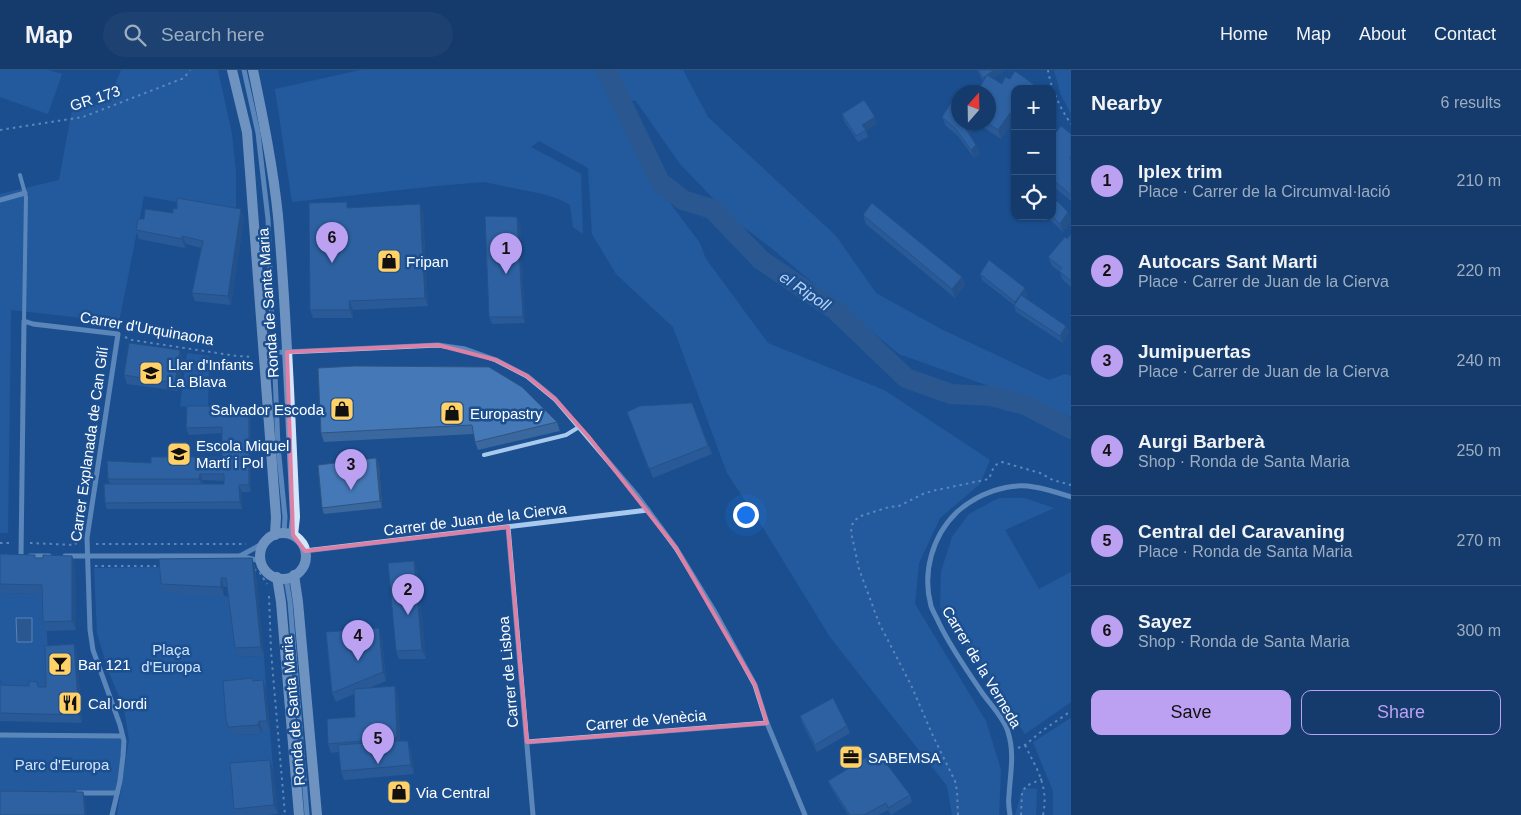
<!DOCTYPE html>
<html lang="en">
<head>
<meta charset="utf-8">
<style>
	:root { --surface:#143b6b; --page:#1d4271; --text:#f1f3f6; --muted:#9dadc1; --line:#33557e; --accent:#bca0f2 }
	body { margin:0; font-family:Helvetica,sans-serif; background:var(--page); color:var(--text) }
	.controls { position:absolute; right:15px; top:15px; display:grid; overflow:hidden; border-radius:10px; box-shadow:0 1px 4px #0004 }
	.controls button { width:45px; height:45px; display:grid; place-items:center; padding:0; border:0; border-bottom:1px solid var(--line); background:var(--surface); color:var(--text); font:25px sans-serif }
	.compass { position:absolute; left:951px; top:15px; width:45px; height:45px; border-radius:50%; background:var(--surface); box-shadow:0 1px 4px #0004; rotate:20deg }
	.you { position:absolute; left:745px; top:444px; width:18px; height:18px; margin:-12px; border:4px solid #fff; border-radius:50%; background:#1a73e8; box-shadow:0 0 0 8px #1a73e833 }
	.badge { display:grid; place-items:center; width:32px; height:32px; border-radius:50%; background:var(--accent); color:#111; font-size:16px; font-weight:700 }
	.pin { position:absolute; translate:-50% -41px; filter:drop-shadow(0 1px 2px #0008) }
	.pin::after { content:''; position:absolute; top:26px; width:18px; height:15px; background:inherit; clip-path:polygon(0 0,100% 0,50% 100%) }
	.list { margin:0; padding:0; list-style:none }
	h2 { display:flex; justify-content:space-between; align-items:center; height:65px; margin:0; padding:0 20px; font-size:21px }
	h2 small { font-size:16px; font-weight:400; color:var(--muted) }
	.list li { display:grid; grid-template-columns:32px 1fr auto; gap:15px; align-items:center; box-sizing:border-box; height:90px; padding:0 20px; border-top:1px solid var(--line) }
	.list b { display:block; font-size:19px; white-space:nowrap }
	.list p { margin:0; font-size:16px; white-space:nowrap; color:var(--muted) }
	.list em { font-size:16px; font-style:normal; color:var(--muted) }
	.actions { display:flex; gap:10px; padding:15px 20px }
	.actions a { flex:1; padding:11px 0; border:1px solid var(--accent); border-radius:10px; text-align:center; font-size:18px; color:var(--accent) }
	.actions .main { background:var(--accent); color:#111 }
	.icon { flex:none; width:28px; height:28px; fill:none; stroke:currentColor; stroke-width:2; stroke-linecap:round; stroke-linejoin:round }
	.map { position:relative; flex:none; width:1071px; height:745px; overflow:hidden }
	header { display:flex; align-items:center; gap:30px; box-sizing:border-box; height:70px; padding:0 25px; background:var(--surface); border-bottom:1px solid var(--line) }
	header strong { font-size:24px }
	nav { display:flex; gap:28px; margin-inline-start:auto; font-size:18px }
	.search { width:350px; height:45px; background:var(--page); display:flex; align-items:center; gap:12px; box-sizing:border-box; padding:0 18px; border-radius:28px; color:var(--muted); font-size:19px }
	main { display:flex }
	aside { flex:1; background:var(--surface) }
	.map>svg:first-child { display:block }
	.green { fill:#2e69ad }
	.water { fill:#3c6290; stroke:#9cc4f0 }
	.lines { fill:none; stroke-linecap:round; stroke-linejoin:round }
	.river { stroke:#3c6290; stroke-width:20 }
	.path { stroke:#a9c9ee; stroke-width:2; stroke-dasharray:2.5 4; stroke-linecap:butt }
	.lane { stroke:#a9c9ee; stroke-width:4 }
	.street { stroke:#a9c9ee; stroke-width:5 }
	.secondary { stroke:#d6e6fa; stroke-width:10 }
	.wall { fill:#3a679d; fill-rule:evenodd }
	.shaded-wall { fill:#305480 }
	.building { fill:#4478b7; stroke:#305480 }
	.marked { fill:none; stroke:#dd80a5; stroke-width:4; stroke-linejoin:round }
	.labels { text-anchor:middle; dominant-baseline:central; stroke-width:5; stroke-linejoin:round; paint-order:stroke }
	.street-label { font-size:15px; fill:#fff; stroke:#1b4f8f }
	.poi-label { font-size:15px; fill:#fff; stroke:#1b4f8f; text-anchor:start }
	.park-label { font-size:15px; fill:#cfe3fa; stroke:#1b4f8f }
	.water-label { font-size:16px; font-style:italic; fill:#b5d3f5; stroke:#1b4f8f }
</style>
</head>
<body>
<header>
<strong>Map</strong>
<div class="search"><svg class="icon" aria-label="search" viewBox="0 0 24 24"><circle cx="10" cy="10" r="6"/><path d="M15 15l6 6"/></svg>Search here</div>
<nav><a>Home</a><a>Map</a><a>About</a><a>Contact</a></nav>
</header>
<main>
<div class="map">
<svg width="1071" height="745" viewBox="0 0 1071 745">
	<rect width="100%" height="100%" fill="#1b4f8f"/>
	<g class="green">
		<polygon points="0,0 48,0 62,4 48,44 0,27"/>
		<polygon points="121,0 218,0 232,64 236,103 236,143 144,126 119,252 11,240 8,463 0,463 0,124 59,110 72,40 108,32"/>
		<polygon points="361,0 683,0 708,47 836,166 876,223 941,259 1049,310 1065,304 1071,306 1071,347 989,316 899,284 770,177 732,148 680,94 636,31 616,29 658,117 700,173 706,189 768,273 884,320 990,390 980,414 940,448 919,493 915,534 986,651 1001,700 999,745 952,745 947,716 830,567 762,456 727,403 673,257 616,204 592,164 588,98 539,71 531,77 581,104 583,164 573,157 570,135 561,130 543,124 484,112 436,116 292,132 275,19"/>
		<polygon points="1054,0 1071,0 1071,44 1061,25"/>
		<polygon points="187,283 209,286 208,340 180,336"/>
		<polygon points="999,428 1024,428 1054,438 1005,460 1039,519 1071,502 1071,632 1025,664 940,537 941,502 952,467 969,444"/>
		<polygon points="162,497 224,526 231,527 238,587 264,586 266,619 229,657 232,665 261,664 262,660 270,660 273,699 233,702 237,745 117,745 129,669 124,639 108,600 97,563 94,498"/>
		<path d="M0,523L45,524C46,558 49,592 50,626L0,619Z"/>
		<polygon points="1071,648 1071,745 1053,745 1053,721 1033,672"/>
		<polygon points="0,665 122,666 124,671 117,723 0,722"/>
		<polygon points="1023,718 1037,719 1036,745 1015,745"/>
	</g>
	<polygon class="water" points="16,548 32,548 32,572 17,572"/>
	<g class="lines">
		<polyline class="river" points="606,0 660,112 683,130 712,139 761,190 835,240 906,308 951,324 991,326 1025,335 1071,359"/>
		<g class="path">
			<path d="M1048,0C1051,19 1060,38 1071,54"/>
			<polyline points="0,60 83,47 184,8 190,0"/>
			<polyline points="125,267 132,270 237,286 253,287"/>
			<polyline points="0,473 13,473"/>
			<polyline points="30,473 75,475 79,468"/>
			<polyline points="96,474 246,474"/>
			<polyline points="95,496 160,496"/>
			<polyline points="254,499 260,503 267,514"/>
			<polyline points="269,526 271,581 285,745"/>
			<path d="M1025,675C1037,700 1049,716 1043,745"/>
			<polyline points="1018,678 1025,675 1042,661 1071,641"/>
			<path d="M958,745L957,721L955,711L933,666L911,615L879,553L859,499L851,462L852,455L855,450L861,446L889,437L899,436L923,424L932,421L989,409C992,402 993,394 1002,392L1040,403L1053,410L1071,415"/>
			<polyline points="1021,745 1022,723 1026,716 1042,709"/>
		</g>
		<g class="lane">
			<polyline points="20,105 26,127 24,251"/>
			<polyline points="484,385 566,365 579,357"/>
		</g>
		<g class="street">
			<polyline points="244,0 258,63 268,149 272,253"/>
			<polyline points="0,130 25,123"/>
			<polyline points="264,283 438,275 465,279 496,290 527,306 555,329 636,424 676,478 715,542 755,615 767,653 805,745"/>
			<polyline points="275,304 278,376 285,447 284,463"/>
			<polyline points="508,457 533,745"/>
			<polyline points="305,481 648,440"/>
			<polyline points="21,486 24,251 33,254 118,264 87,468 90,560 93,580 120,655 124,671 123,686 120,711 112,745"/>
			<polyline points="30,486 49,486"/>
			<polyline points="65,486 239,486 261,491"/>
			<polyline points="240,486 264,473"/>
			<polyline points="286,508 290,532 307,745"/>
			<polyline points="0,665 122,666"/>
			<polyline points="527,672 767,653"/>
			<polyline points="78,723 117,723"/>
			<path d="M1010,745C1009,739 1008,732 1009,726C1010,704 1015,684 1008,662C1005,650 991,635 983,624C968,602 951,578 939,553C937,548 933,542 931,536C922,503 932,466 957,442C977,424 1008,412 1034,417C1047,419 1059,423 1071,427"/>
		</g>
		<g class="secondary">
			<polyline points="232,0 247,62 276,447 275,465"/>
			<path d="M253,0C263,48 273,97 278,146C287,246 290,347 295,447L293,465"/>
			<circle cx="283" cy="486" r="23"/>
			<polyline points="294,505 298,532 317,745"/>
			<polyline points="277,507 281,532 299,745"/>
		</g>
	</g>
	<g class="wall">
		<polygon points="977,0 1002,0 1003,2 993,9 1002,14 1015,19 1015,53 1013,52 1001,69 977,53 969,65 976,75 980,84 974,88 958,66 946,56 942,47 958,52 988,52 983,11"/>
		<polygon points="842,44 877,53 866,61 868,67 858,72 844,51"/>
		<polygon points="1071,64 1071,131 1054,117 1052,120 1052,67"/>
		<polygon points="349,138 423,142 428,236 353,240 353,248 313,248 310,240"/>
		<polygon points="1068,142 1071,151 1063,162 1046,146 1052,146"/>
		<polygon points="173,143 244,148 231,235 195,231 192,223 201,178 186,174 185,178 139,169 136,160 144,149"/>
		<polygon points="863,145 962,207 965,215 955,228 866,154"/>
		<polygon points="520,154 525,253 492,254 489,247"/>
		<polygon points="1071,164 1071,217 1062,209 1060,202 1052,196 1048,187 1067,169"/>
		<polygon points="980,204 1025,218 1027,225 1025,228 1069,262 1063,273 1016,242 1014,235 982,210"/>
		<polygon points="183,289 178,321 127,314 124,305"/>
		<polygon points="318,298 557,352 560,361 478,380 475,372 474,364 324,372 321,363"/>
		<polygon points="692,333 712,384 653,408 627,342"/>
		<path d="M222,336L223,338L230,340H249L251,346V422H242V439H107L105,433L110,414L108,409L151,393L222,387V363L189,365L186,358ZM203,410L224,411V414H202Z"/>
		<polygon points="376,388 379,395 382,438 324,444 322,438"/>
		<polygon points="0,484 37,488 72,486 75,495 76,560 46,561 43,552 42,524 0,523"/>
		<polygon points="252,488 255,497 264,586 238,587 235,578 227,517 224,517 224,526 164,523 161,514"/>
		<polygon points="414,491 417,500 426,589 399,589 396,581"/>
		<polygon points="382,567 386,611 369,618 398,625 400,671 411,680 414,704 344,710 341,701 339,682 331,683 328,674 355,647 354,624 336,632 332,623"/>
		<polygon points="74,574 77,583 82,653 0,651 0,611 3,615 29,616 37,612 39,617 46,617"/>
		<polygon points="253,611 266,619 270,660 262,660 262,664 232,665 226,649"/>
		<polygon points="800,646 847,656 850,663 817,682 802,653"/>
		<polygon points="270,690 273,699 278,744 267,745 237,745 234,739"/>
		<polygon points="828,711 910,725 912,732 891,745 888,740 878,745 848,745 831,718"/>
	</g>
	<g class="shaded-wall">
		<polygon points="994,0 1002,0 1003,2 985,15 983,8"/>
		<polygon points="1010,43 1013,52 1001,69 998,60"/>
		<polygon points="875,47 877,53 866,61 862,55"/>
		<polygon points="969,52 977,52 977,53 968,66 965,58"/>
		<polygon points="976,75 980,84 974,88 971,80"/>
		<polygon points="1052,111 1054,117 1052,120"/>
		<polygon points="420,134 423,142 428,236 425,228"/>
		<polygon points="241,139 244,148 231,235 228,226"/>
		<polygon points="1068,142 1071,151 1063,162 1060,154"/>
		<polygon points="517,147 520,154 525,253 523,247"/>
		<polygon points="182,166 186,174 185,178 182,169"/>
		<polygon points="962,207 965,215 955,228 952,219"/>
		<polygon points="1025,218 1027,225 1018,238 1015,232"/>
		<polygon points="349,231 353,240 353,248 350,240"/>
		<polygon points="1066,256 1069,262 1063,273 1060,266"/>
		<polygon points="180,280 183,289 178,321 175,313"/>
		<polygon points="249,340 251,346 251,422 249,415"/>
		<polygon points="376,388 379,395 382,438 380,431"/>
		<polygon points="200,404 203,410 202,416 199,409"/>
		<polygon points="239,415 242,422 242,439 240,432"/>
		<polygon points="72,486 75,495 76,560 72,551"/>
		<polygon points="252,488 255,497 264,586 261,577"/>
		<polygon points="414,491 417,500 426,589 422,580"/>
		<polygon points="221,508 224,517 224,526 221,517"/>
		<polygon points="379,558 382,567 386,611 383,602"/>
		<polygon points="74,574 77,583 82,653 79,645"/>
		<polygon points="263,610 266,619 270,660 267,651"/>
		<polygon points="395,616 398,625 400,677 397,668"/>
		<polygon points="259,651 262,660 262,664 258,655"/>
		<polygon points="408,671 411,680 414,704 411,695"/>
		<polygon points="270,690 273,699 278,744 274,735"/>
		<polygon points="83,722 86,731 87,745 85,745"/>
	</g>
	<g class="building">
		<polygon points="978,0 994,0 983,8"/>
		<polygon points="1015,1 1040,19 1015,19 1015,47 1010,43 998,60 986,52 988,52 988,22 977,22 987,5 1002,14 1005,7 1010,9"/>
		<polygon points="956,25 958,27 958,52 969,52 965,58 976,75 971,80 955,58 942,47"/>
		<polygon points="864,30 875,47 862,55 866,60 856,66 842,44"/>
		<polygon points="1061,56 1071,64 1071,86 1069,88 1071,90 1071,125 1052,109 1052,67"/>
		<polygon points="177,128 241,139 228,226 192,223 203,171 182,166 182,169 136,160 138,149 144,149 145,139 173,143 173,138 177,139"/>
		<polygon points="1057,131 1068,142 1060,154 1052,146 1052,136"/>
		<polygon points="347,132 347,138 420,134 425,228 349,231 350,240 310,240 309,133"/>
		<polygon points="872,133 962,207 952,219 863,145"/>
		<polygon points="485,146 517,147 523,247 489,247"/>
		<polygon points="1071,164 1071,211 1059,201 1062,198 1048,187 1065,167 1067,169"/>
		<polygon points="989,190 1025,218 1015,232 980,204"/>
		<polygon points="1021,225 1066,256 1060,266 1014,236"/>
		<polygon points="129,273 180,280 175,313 124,305"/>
		<polygon points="355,296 489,297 522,317 557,352 475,372 472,355 321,363 318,298"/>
		<polygon points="692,333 708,376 649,399 627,342 640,336"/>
		<polygon points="187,336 222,336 222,338 229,337 230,340 249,340 249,415 239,415 240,432 105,433 104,414 224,414 224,404 200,404 199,409 108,409 107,391 151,393 151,387 222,387 222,357 186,358"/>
		<polygon points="376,388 380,431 322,438 318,395"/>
		<polygon points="0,484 35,485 35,488 43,488 43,485 72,486 72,551 43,552 42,515 0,514"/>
		<polygon points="252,488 261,577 235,578 226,508 221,508 221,517 161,514 159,489"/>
		<polygon points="414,491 422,580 396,581 388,493"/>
		<polygon points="379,558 383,602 332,623 326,562"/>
		<polygon points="74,574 79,645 0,643 0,611 1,611 1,615 29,616 29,611 37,612 38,617 46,617 45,576"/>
		<polygon points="252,608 253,611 263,610 267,651 259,651 258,655 228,657 226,649 223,611"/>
		<polygon points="395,616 397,668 328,674 327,649 355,647 354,619"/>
		<polygon points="833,628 847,656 815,675 800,646"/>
		<polygon points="396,671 408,671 411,695 341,701 338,675"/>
		<polygon points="877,681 910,725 888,738 886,733 864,745 850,745 828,711"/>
		<polygon points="270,690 274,735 234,739 230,693"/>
		<polygon points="0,721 83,722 85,745 0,745"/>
	</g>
	<path d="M0 0H1071V745H0ZM438,275L496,290L527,306L555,329L588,366L676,478L755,615L767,653L527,672L508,457L305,481L293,465L287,282Z" fill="#1b4f8f" fill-opacity=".55" fill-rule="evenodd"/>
	<path class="marked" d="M438,275L496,290L527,306L555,329L588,366L676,478L755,615L767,653L527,672L508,457L305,481L293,465L287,282Z"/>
	<defs>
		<g id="shop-square" transform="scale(1.25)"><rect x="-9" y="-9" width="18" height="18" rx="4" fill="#ffd166" stroke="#1b4f8f"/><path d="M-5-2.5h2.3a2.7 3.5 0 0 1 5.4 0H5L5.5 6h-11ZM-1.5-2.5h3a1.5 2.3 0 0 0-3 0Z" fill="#111"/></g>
		<g id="school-square" transform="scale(1.25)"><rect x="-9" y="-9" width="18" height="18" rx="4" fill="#ffd166" stroke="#1b4f8f"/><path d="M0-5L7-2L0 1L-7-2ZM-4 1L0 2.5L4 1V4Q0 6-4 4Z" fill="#111"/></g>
		<g id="bar-square" transform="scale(1.25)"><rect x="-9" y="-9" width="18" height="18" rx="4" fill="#ffd166" stroke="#1b4f8f"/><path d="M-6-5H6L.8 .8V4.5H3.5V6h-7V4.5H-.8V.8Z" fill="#111"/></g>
		<g id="restaurant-square" transform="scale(1.25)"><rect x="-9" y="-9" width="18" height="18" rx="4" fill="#ffd166" stroke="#1b4f8f"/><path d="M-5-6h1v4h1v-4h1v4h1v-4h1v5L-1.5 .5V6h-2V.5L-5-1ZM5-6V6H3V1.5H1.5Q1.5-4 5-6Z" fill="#111"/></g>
		<g id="office-square" transform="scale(1.25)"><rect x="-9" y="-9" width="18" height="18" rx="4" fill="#ffd166" stroke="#1b4f8f"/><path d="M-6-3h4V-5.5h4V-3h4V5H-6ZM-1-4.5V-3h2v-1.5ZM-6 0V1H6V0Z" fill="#111"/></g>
	</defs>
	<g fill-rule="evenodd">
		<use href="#shop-square" x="389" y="191"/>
		<use href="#school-square" x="151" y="303"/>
		<use href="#shop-square" x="342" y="339"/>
		<use href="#shop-square" x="452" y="343"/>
		<use href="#school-square" x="179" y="384"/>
		<use href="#bar-square" x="60" y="594"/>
		<use href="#restaurant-square" x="70" y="633"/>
		<use href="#office-square" x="851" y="687"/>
		<use href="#shop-square" x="399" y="722"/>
	</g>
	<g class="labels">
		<g class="street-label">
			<text transform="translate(95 28) rotate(-18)">GR 173</text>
			<text transform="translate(268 233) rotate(-94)">Ronda de Santa Maria</text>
			<text transform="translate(147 258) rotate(10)">Carrer d'Urquinaona</text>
			<text transform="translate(89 374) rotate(-82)">Carrer Explanada de Can Gilí</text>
			<text transform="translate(475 449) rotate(-7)">Carrer de Juan de la Cierva</text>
			<text transform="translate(982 597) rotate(59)">Carrer de la Verneda</text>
			<text transform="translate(508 602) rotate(-95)">Carrer de Lisboa</text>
			<text transform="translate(293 641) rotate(-95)">Ronda de Santa Maria</text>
			<text transform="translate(646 650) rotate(-5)">Carrer de Venècia</text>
		</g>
		<g class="poi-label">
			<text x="406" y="191">Fripan</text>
			<text x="168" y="294">Llar d'Infants<tspan x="168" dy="17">La Blava</tspan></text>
			<text x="324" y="339" text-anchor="end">Salvador Escoda</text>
			<text x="470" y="343">Europastry</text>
			<text x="196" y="375">Escola Miquel<tspan x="196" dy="17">Martí i Pol</tspan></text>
			<text x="78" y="594">Bar 121</text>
			<text x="88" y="633">Cal Jordi</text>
			<text x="868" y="687">SABEMSA</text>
			<text x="416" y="722">Via Central</text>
		</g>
		<g class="park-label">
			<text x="171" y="579">Plaça<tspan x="171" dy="17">d'Europa</tspan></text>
			<text x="62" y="694">Parc d'Europa</text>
		</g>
		<g class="water-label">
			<text transform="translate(805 221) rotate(34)">el Ripoll</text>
		</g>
	</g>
</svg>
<div class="controls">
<button>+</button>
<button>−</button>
<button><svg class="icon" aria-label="locate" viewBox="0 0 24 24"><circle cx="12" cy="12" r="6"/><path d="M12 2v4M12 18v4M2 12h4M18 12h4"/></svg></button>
</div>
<svg class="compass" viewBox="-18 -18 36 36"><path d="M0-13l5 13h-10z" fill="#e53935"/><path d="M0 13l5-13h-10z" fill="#9dadc1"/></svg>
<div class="you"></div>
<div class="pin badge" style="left:506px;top:204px">1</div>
<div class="pin badge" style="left:408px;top:545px">2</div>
<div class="pin badge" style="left:351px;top:420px">3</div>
<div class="pin badge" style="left:358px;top:591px">4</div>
<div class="pin badge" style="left:378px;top:694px">5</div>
<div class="pin badge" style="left:332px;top:193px">6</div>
</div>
<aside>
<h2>Nearby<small>6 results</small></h2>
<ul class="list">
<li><span class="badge">1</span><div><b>Iplex trim</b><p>Place · Carrer de la Circumval·lació</p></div><em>210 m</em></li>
<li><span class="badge">2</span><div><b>Autocars Sant Marti</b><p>Place · Carrer de Juan de la Cierva</p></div><em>220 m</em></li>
<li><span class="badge">3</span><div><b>Jumipuertas</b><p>Place · Carrer de Juan de la Cierva</p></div><em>240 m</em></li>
<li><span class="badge">4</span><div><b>Aurgi Barberà</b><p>Shop · Ronda de Santa Maria</p></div><em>250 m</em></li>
<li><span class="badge">5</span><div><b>Central del Caravaning</b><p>Place · Ronda de Santa Maria</p></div><em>270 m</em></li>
<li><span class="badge">6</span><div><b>Sayez</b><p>Shop · Ronda de Santa Maria</p></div><em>300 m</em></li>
</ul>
<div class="actions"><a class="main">Save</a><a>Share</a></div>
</aside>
</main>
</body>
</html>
